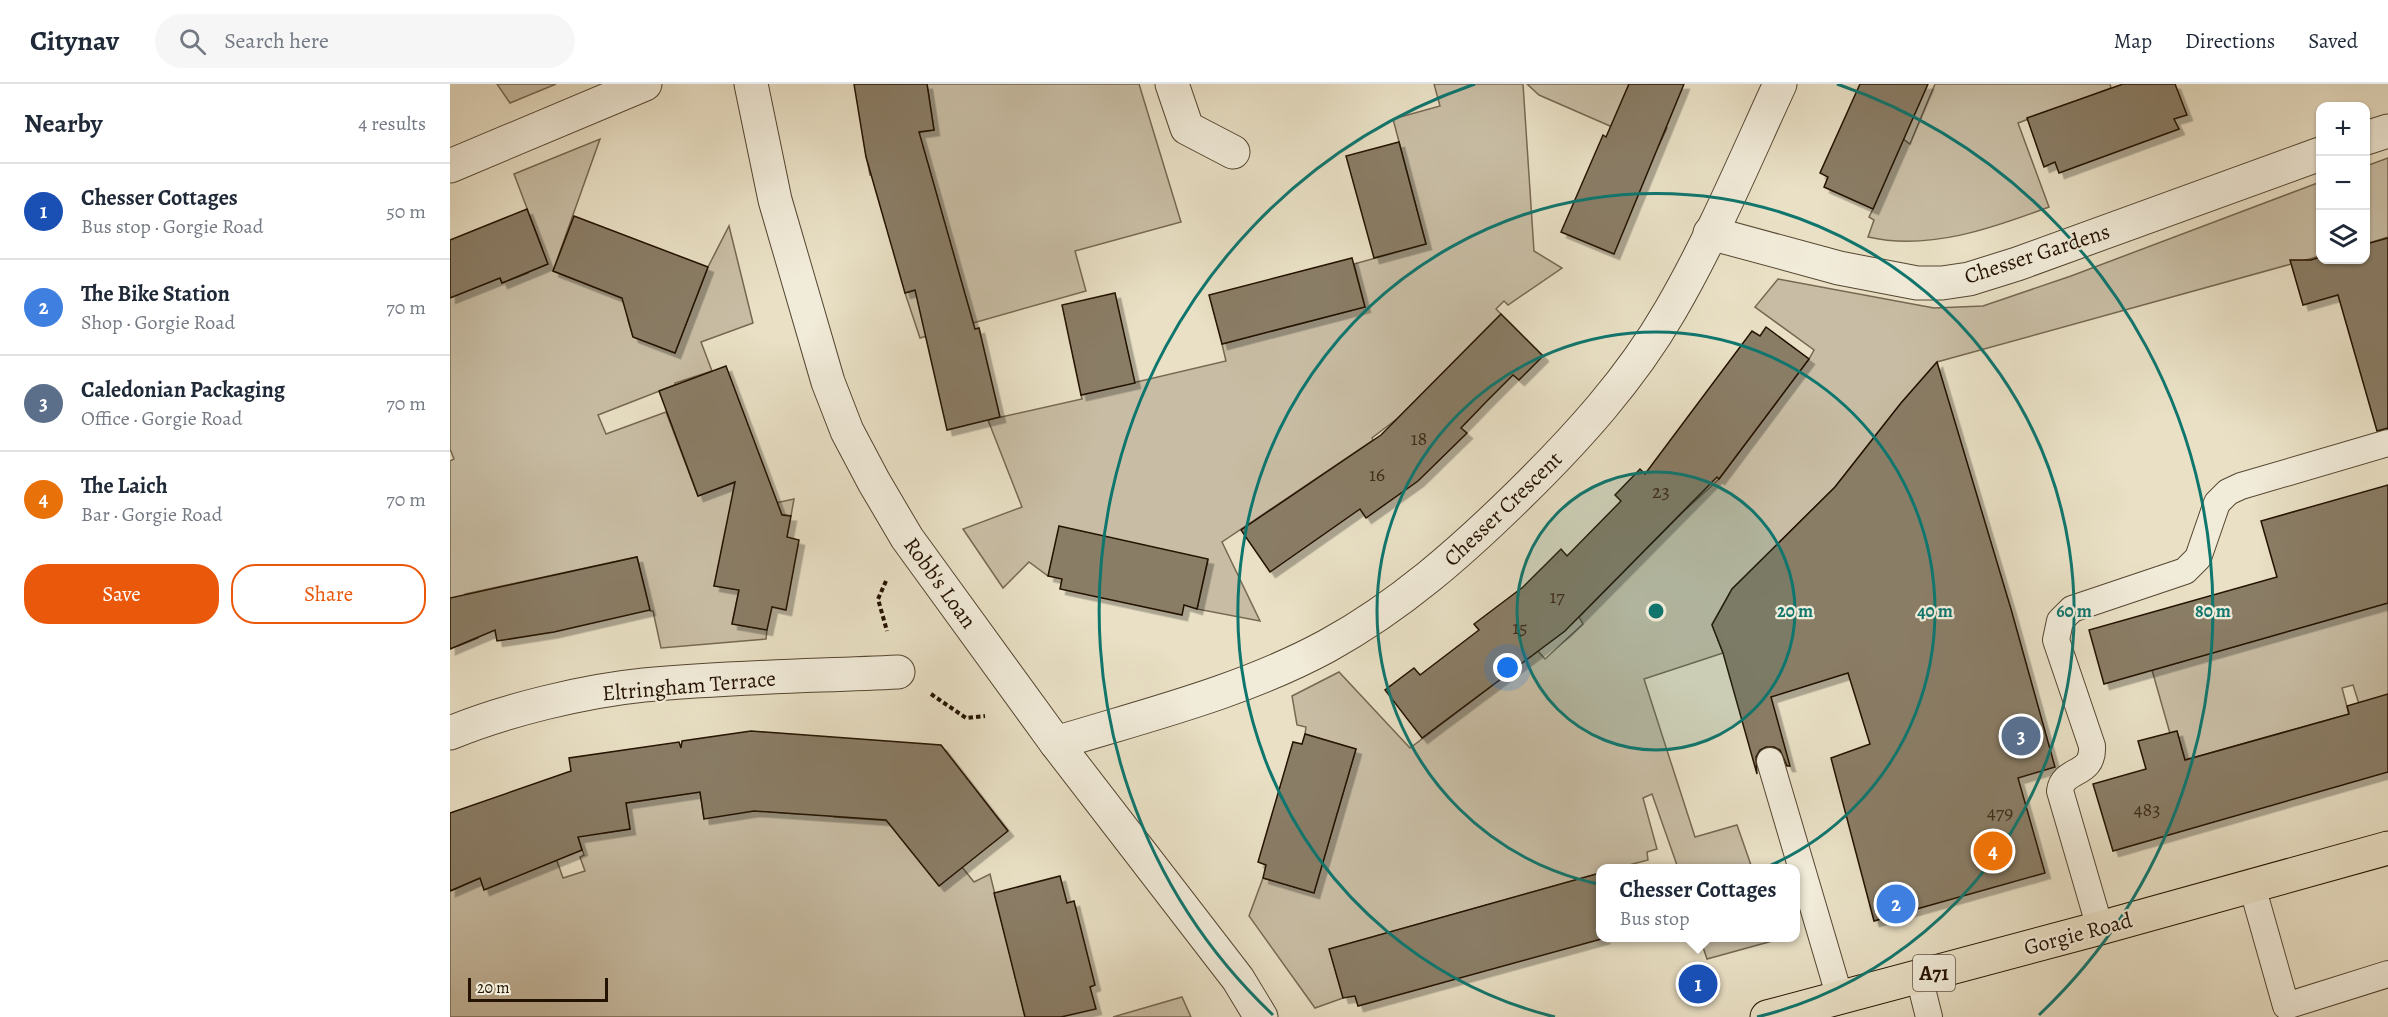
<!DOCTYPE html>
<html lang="en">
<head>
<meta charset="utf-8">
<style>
	:root { --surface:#fff; --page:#f6f6f7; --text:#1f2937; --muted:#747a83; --line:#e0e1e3; --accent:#ea580c }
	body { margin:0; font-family:Alegreya,serif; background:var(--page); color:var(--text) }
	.controls { position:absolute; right:18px; top:18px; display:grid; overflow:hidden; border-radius:12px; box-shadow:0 2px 4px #0004 }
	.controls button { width:54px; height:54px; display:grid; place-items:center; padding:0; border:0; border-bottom:2px solid var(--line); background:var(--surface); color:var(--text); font:30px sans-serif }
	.scale { position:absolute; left:18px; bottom:15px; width:140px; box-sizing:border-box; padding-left:6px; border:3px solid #241200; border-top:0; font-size:16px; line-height:21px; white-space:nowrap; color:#241200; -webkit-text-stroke:4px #f1ebd9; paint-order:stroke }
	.you { position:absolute; left:1058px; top:584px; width:21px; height:21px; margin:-15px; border:4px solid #fff; border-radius:50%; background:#1a73e8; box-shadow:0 0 0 9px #1a73e833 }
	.badge { display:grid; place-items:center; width:39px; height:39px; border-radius:50%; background:var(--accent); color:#fff; font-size:20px; font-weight:700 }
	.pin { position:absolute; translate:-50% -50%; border:3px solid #fff; box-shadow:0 2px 6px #0006 }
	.popup { position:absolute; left:1146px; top:780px; width:204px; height:78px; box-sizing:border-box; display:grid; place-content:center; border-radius:12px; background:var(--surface); filter:drop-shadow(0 2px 4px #0005); font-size:20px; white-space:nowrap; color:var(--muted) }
	.popup b { font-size:22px; color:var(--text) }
	.popup::after { content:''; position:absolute; left:50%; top:100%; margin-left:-12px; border:12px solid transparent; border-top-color:var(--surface) }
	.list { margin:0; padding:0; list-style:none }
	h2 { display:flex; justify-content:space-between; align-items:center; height:78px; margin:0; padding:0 24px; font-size:26px }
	h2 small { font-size:20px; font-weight:400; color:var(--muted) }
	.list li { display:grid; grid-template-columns:39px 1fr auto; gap:18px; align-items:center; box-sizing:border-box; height:96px; padding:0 24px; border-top:2px solid var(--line) }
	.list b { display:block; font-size:22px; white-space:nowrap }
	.list p { margin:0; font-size:20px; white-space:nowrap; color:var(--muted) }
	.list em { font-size:20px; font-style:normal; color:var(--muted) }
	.actions { display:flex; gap:12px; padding:18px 24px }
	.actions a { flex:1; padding:14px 0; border:2px solid var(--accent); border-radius:24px; text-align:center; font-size:21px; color:var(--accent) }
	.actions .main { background:var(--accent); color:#fff }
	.icon { flex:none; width:33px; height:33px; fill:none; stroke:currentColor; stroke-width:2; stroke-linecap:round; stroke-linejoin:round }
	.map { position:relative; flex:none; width:1938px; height:933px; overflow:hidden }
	header { display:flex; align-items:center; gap:36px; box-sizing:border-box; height:84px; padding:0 30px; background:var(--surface); border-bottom:2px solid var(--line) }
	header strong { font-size:28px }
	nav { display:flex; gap:33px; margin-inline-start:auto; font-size:21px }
	.search { width:420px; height:54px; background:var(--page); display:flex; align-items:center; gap:15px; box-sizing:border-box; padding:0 21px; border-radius:33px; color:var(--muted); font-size:22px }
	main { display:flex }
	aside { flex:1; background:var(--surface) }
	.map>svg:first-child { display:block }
	.green { fill:#c8bda4; stroke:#766852; stroke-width:1.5 }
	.building { fill:#8a7d66; stroke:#241200; stroke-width:1.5; filter:url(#shadow) }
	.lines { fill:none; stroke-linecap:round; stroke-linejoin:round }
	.service-casing { stroke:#554631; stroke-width:28 }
	.minor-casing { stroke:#554631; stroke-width:35 }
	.primary-casing { stroke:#241200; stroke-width:35 }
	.path { stroke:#241200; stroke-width:4; stroke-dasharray:4.5 3; stroke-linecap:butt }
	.service { stroke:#f1ebd9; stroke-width:26 }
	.minor { stroke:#f1ebd9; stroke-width:33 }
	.primary { stroke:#e9e0c5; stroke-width:33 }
	.ring { fill:none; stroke:#0f766e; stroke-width:3 }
	.labels { text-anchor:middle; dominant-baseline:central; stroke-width:4.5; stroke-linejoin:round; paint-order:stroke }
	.number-label { font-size:20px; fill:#3e2d1a }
	.shield { fill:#f1ebd9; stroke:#625341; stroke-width:1.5 }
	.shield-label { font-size:21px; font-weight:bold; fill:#241200 }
	.street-label { font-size:22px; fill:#241200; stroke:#f1ebd9 }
	.centre { fill:#0f766e; stroke:#f1ebd9; stroke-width:3 }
	.ring-label { font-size:18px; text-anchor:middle; font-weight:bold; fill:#0f766e; stroke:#f1ebd9; stroke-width:4.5; stroke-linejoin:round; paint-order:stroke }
</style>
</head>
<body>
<header>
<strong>Citynav</strong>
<div class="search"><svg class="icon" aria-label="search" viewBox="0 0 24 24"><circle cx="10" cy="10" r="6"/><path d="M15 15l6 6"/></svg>Search here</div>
<nav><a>Map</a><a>Directions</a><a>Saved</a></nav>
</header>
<main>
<aside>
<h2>Nearby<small>4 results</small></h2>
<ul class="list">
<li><span class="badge" style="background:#1a4fb4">1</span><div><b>Chesser Cottages</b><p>Bus stop · Gorgie Road</p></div><em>50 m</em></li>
<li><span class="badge" style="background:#3f7fe0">2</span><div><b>The Bike Station</b><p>Shop · Gorgie Road</p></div><em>70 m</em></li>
<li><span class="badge" style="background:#5c6f8a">3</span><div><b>Caledonian Packaging</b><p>Office · Gorgie Road</p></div><em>70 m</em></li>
<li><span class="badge" style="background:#e8710a">4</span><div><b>The Laich</b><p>Bar · Gorgie Road</p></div><em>70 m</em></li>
</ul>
<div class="actions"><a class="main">Save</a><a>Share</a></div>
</aside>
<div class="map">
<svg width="1938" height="933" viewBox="0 0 1938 933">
	<defs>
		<filter id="shadow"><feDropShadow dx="5.5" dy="5.5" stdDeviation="0" flood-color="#0004"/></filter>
	</defs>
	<rect width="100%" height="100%" fill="#e9e0c5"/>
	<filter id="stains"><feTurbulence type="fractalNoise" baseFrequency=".00333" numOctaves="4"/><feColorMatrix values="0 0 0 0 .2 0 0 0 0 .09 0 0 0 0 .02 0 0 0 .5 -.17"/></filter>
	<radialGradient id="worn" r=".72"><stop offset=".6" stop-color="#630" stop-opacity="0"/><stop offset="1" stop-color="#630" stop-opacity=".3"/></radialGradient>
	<g class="green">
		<polygon points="47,0 106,0 60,19"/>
		<polygon points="477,0 689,0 731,138 625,167 636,207 470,254 455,209 510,194 477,77 420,91 414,58 484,46"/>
		<polygon points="984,0 1073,0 1084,167 1112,184 1058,221 1054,217 1046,225 1051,230 948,334 922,354 923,356 772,458 810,537 747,525 758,476 598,492 579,478 553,504 513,445 572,423 538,336 632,315 631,311 776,277 772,260 915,223 904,180 976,160 943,35 990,22"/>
		<polygon points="1077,0 1179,0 1169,24 1217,44 1208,63 1089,11"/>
		<path d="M1485,0H1660L1661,4L1568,39L1599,123C1543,144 1479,167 1418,153L1424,136L1419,133L1423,125L1453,55L1460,60Z"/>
		<polygon points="150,55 103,187 184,219 178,236 183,253 225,269 258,183 279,142 303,239 251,258 262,287 225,299 225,301 148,331 156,350 216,328 248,412 310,389 321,420 344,415 341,432 313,427 264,502 289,506 282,540 317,546 316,555 211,564 203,527 200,527 187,473 15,510 28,554 8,562 0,541 0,377 4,375 0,365 0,214 42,197 30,145 52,199 78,189 71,173 92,164 64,90"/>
		<polygon points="1938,74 1938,153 1916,160 1916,82"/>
		<polygon points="1870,98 1870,172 1487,278 1451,319 1385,403 1282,505 1262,540 1273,569 1194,595 1245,753 1287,741 1302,784 1228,784 1202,710 1193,714 1207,765 1197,768 1198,776 1168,784 1150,784 1150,789 880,865 893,914 865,924 799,832 813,794 864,808 906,665 855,650 856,643 847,641 842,612 889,588 960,664 1088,567 1095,575 1133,540 1129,533 1233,428 1269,395 1359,275 1364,266 1305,223 1328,195 1484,224 1533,222 1621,192"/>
		<polygon points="1938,519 1938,610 1911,626 1903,601 1892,604 1899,630 1735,676 1728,651 1721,653 1702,586"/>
		<polygon points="285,703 312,727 348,730 386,709 384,733 442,737 512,783 524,798 540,790 575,933 0,933 0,807 30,794 99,754 113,794 135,787 130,773 134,771 125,745 154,749 180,745 176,719 250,708 254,735"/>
		<polygon points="1250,854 1325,854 1326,856 1257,875"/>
		<polygon points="732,913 741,933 663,933"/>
	</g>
	<g class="building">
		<polygon points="404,0 477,0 484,46 469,48 525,245 529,244 550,333 497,346 465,206 455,209 416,73"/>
		<polygon points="1179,0 1234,0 1164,170 1111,148 1153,51 1156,53"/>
		<polygon points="1410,0 1478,0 1423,125 1374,103 1378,93 1370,89"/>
		<polygon points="1673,0 1725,0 1737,31 1724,35 1729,45 1609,89 1605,78 1594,83 1577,34"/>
		<polygon points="949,58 976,160 924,174 896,72"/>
		<polygon points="77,125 98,180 52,199 50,194 0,214 0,156"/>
		<polygon points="124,132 258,183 225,269 183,253 172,214 103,187"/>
		<polygon points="1938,154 1938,344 1927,347 1888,211 1853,221 1840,176 1861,176 1870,173 1870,176 1916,176 1916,160"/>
		<polygon points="902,174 915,223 772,260 759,211"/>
		<polygon points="665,209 685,299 631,311 612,221"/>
		<polygon points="1051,230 1093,272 1069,296 1063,291 1037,317 1011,344 1017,349 968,397 916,434 910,425 820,488 791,446 931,351"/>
		<polygon points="1316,243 1359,275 1269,395 1267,393 1115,547 972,654 935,606 964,584 970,591 1029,546 1024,540 1073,503 1111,465 1117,472 1171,417 1165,411 1190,385 1195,390 1302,247 1310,252"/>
		<polygon points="1487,278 1561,525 1605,683 1568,694 1595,789 1424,837 1381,674 1420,660 1398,589 1321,613 1340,682 1337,682 1330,666 1324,663 1316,663 1310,666 1306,673 1307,690 1273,569 1262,541 1282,505 1385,403 1451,319"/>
		<polygon points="276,282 332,431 341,432 337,453 349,456 336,526 322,523 317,546 282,540 289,506 264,502 285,398 248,412 209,307"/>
		<polygon points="1938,401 1938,519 1654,600 1639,546 1827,493 1811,437"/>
		<polygon points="609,442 758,475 747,525 734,521 732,531 610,505 612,495 598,492"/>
		<polygon points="187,473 200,526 104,548 47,557 45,546 0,565 0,514"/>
		<polygon points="1938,610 1938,688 1663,767 1643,700 1696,685 1688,657 1727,647 1735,676 1899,630 1897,622"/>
		<polygon points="301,647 491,661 558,747 489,802 436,736 304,727 254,735 250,708 176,719 180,745 128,753 132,766 34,806 30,794 0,807 0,729 121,687 119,674 229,658 231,664 232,657"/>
		<polygon points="855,650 906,665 864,809 813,794 816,781 808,778 843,658 852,660"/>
		<polygon points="1150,789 1150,854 1155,854 908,922 905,912 893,914 879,865"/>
		<polygon points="610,792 617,819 624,817 645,901 640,903 646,925 611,933 575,933 544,809"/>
	</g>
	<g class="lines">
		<g class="service-casing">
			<g id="service">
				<polyline points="1320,677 1390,914"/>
				<polyline points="1802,802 1836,922 1938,890"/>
				<path d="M1650,844L1610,707C1613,683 1644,693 1642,662L1606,556L1610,537L1622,525L1735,487L1748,474L1767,419L1778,408L1791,402L1938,359"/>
				<polyline points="1469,893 1479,933"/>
			</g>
		</g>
		<g class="minor-casing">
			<g id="minor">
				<polyline points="301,0 325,116 378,298 397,347 424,398 457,454 606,659 788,895 811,933"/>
				<polyline points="722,0 737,44 783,68"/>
				<polyline points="1916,54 1938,47"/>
				<polyline points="0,82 195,0"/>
				<polyline points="1260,149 1389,184 1467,199 1492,199 1519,195 1567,180 1870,70"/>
				<path d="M0,649C56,626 134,607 194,601C277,593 364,592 448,588"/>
				<path d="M606,659C697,631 792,608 877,562C950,522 1011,468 1070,410C1126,355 1180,296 1220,227C1262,155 1295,76 1330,0"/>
			</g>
		</g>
		<g class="primary-casing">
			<polyline id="primary" points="1317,933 1650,844 1938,764"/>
		</g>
		<g class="path">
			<polyline points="436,497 428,515 437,547"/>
			<polyline points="481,610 516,634 535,632"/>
		</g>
		<use href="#service" class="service"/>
		<use href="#minor" class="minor"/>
		<use href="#primary" class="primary"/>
	</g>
	<circle cx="1206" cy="527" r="139" fill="#0f766e" fill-opacity=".12"/>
	<g class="ring">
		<circle cx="1206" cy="527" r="139"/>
		<circle cx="1206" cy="527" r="279"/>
		<path d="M1105 933A418 418 0 1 1 1307 933"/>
		<path d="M823 931A557 557 0 0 1 1025 0M1387 0A557 557 0 0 1 1589 931"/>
	</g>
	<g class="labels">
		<g class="number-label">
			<text x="969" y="354">18</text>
			<text x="927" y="390">16</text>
			<text x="1211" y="407">23</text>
			<text x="1107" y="512">17</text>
			<text x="1070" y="543">15</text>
			<text x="1697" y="725">483</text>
			<text x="1550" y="728">479</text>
		</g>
		<rect class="shield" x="1463" y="871" width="42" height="36" rx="4.5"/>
		<g class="shield-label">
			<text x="1484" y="889">A71</text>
		</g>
		<g class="street-label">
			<text transform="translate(1587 170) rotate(-18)">Chesser Gardens</text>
			<text transform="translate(1053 425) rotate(-44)">Chesser Crescent</text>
			<text transform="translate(490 499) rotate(54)">Robb's Loan</text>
			<text transform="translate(239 602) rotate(-5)">Eltringham Terrace</text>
			<text transform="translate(1628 850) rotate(-15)">Gorgie Road</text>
		</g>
	</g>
	<circle cx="1206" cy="527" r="9" class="centre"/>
	<g class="ring-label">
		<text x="1345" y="533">20 m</text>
		<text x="1485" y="533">40 m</text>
		<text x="1624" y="533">60 m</text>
		<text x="1763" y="533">80 m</text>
	</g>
	<rect width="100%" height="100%" filter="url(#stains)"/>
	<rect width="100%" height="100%" fill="url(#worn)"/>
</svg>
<div class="controls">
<button>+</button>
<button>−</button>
<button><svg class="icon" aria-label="layers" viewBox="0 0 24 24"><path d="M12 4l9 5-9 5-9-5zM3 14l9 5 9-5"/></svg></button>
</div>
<div class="scale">20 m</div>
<div class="you"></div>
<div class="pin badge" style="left:1248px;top:900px;background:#1a4fb4">1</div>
<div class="popup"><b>Chesser Cottages</b>Bus stop</div>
<div class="pin badge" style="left:1446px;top:820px;background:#3f7fe0">2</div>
<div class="pin badge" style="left:1571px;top:652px;background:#5c6f8a">3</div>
<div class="pin badge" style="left:1543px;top:767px;background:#e8710a">4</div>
</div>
</main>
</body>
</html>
